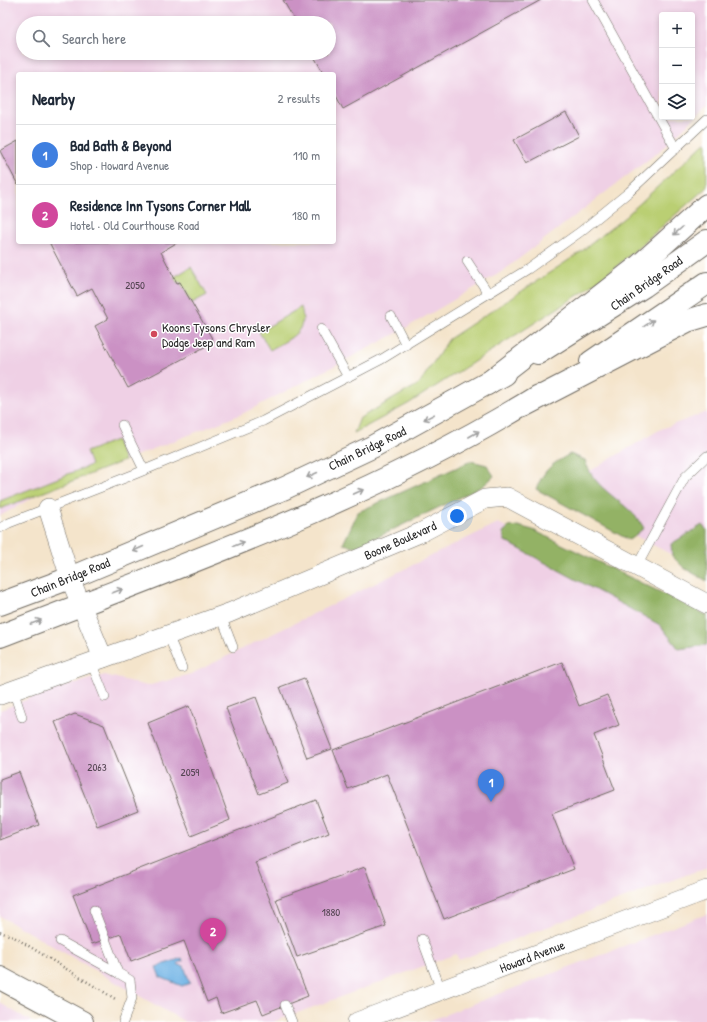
<!DOCTYPE html>
<html lang="en">
<head>
<meta charset="utf-8">
<style>
	:root { --surface:#fff; --page:#f2f2f3; --text:#1f2937; --muted:#747a83; --line:#e0e1e3; --accent:#d1495b }
	body { margin:0; font-family:"Patrick Hand",sans-serif; background:var(--page); color:var(--text) }
	.controls { position:absolute; right:12px; top:12px; display:grid; overflow:hidden; border-radius:4px; box-shadow:0 2px 6px #0003 }
	.controls button { width:36px; height:36px; display:grid; place-items:center; padding:0; border:0; border-bottom:1px solid var(--line); background:var(--surface); color:var(--text); font:20px sans-serif }
	.you { position:absolute; left:457px; top:516px; width:14px; height:14px; margin:-10px; border:3px solid #fff; border-radius:50%; background:#1a73e8; box-shadow:0 0 0 6px #1a73e833 }
	.badge { display:grid; place-items:center; width:26px; height:26px; border-radius:50%; background:var(--accent); color:#fff; font-size:13px; font-weight:700 }
	.pin { position:absolute; translate:-50% -33px; filter:drop-shadow(0 1px 2px #0008) }
	.pin::after { content:''; position:absolute; top:21px; width:14px; height:12px; background:inherit; clip-path:polygon(0 0,100% 0,50% 100%) }
	.list { margin:0; padding:0; list-style:none }
	h2 { display:flex; justify-content:space-between; align-items:center; height:52px; margin:0; padding:0 16px; font-size:17px }
	h2 small { font-size:13px; font-weight:400; color:var(--muted) }
	.list li { display:grid; grid-template-columns:26px 1fr auto; gap:12px; align-items:center; box-sizing:border-box; height:60px; padding:0 16px; border-top:1px solid var(--line) }
	.list b { display:block; font-size:15px; white-space:nowrap }
	.list p { margin:0; font-size:13px; white-space:nowrap; color:var(--muted) }
	.list em { font-size:13px; font-style:normal; color:var(--muted) }
	.icon { flex:none; width:22px; height:22px; fill:none; stroke:currentColor; stroke-width:2; stroke-linecap:round; stroke-linejoin:round }
	.map { position:relative; flex:none; width:707px; height:1022px; overflow:hidden }
	.search { position:absolute; background:var(--surface); box-shadow:0 2px 6px #0003; left:16px; top:16px; width:320px; height:44px; display:flex; align-items:center; gap:10px; box-sizing:border-box; padding:0 14px; border-radius:22px; color:var(--muted); font-size:15px }
	.panel { position:absolute; background:var(--surface); box-shadow:0 2px 6px #0003; left:16px; top:72px; width:320px; height:172px; border-radius:4px }
	.map>svg:first-child { display:block }
	.built { fill:#efd0e5; fill-rule:evenodd }
	.green { fill:#bacf73; stroke:#727d4f }
	.forest { fill:#93b265; stroke:#5f6e48 }
	.water { fill:#70b3e5; stroke:#4e6f88 }
	.building { fill:#cb91c4 }
	.lines { fill:none; stroke-linecap:round; stroke-linejoin:round }
	.service-casing { stroke:#716c63; stroke-width:10 }
	.minor-casing { stroke:#716c63; stroke-width:20 }
	.secondary-casing { stroke:#716c63; stroke-width:24 }
	.primary-casing { stroke:#716c63; stroke-width:24 }
	.trunk-casing { stroke:#716c63; stroke-width:24 }
	.path { stroke:#716c63; stroke-width:2.5; stroke-dasharray:1 3; stroke-linecap:butt }
	.service { stroke:#fff; stroke-width:9 }
	.minor { stroke:#fff; stroke-width:19 }
	.secondary { stroke:#fff; stroke-width:22 }
	.primary { stroke:#fff; stroke-width:22 }
	.trunk { stroke:#fff; stroke-width:22 }
	.oneway { stroke:#a0a0a0 }
	.poi-dot { fill:#d1495b; stroke:#fff; stroke-width:1.5 }
	.labels { text-anchor:middle; dominant-baseline:central; stroke-width:3; stroke-linejoin:round; paint-order:stroke }
	.number-label { font-size:11px; fill:#534451 }
	.street-label { font-size:13px; fill:#2b2b2b; stroke:#fff }
	.poi-label { font-size:13px; fill:#2b2b2b; stroke:#fff; text-anchor:start }
</style>
</head>
<body>
<div class="map">
<svg width="707" height="1022" viewBox="0 0 707 1022">
	<rect width="100%" height="100%" fill="#fff"/>
	<filter id="ink" filterUnits="userSpaceOnUse"><feTurbulence type="fractalNoise" baseFrequency=".025" numOctaves="2"/><feDisplacementMap in="SourceGraphic" scale="8" xChannelSelector="R" yChannelSelector="G"/><feConvolveMatrix kernelMatrix="1 2 1 2 8 2 1 2 1" color-interpolation-filters="sRGB"/></filter>
	<filter id="wash" filterUnits="userSpaceOnUse"><feTurbulence type="fractalNoise" baseFrequency=".012" numOctaves="4" result="noise"/><feDisplacementMap in="SourceGraphic" scale="16" xChannelSelector="R" yChannelSelector="G"/><feGaussianBlur stdDeviation="0.9" result="paint"/><feColorMatrix in="noise" values="0 0 0 0 0 0 0 0 0 0 0 0 0 0 0 0 0 1.4 0 .05"/><feComposite in="paint" operator="in"/></filter>
	<g filter="url(#wash)">
		<rect width="100%" height="100%" fill="#f4e4cb"/>
		<g class="built">
			<path d="M0,0H707V105L662,149L503,271L399,332L242,414L39,494L0,516ZM662,15H692V117H662ZM23,23H329V53H23ZM18,74H334V242H18Z"/>
			<polygon points="707,412 707,573 553,493 661,429"/>
			<polygon points="498,523 707,630 707,867 459,960 456,954 273,1022 185,1022 0,916 0,710 51,690 105,675 147,686 191,674"/>
			<polygon points="707,914 707,1022 426,1022"/>
			<polygon points="0,1003 32,1022 0,1022"/>
		</g>
		<g class="green">
			<polygon points="707,141 707,187 618,265 586,290 408,404 354,433 360,418 419,384 449,339 578,254 625,217"/>
			<polygon points="191,267 207,295 192,303 180,282 177,283 174,277"/>
			<path d="M301,307C309,333 288,339 270,350L259,332Z"/>
			<polygon points="116,440 124,461 0,509 0,501 91,465 86,452"/>
		</g>
		<g class="forest">
			<path d="M570,454L585,460C594,492 629,501 644,528L629,540L536,489C545,469 550,465 570,454Z"/>
			<polygon points="471,461 487,465 494,476 483,486 357,547 343,544 358,512"/>
			<polygon points="702,525 707,530 707,581 684,568 672,556 671,544"/>
			<polygon points="518,526 533,530 707,615 707,645 679,649 660,625 505,541 503,532 509,527"/>
		</g>
		<polygon class="water" points="182,958 183,961 178,963 179,965 184,966 190,983 182,986 160,977 156,967"/>
		<g id="blocks">
			<g class="building">
				<polygon points="283,0 541,0 343,109 334,92 334,74 324,74 312,53 329,53 329,23 296,23"/>
				<polygon points="566,112 579,136 527,163 514,140"/>
				<polygon points="18,141 18,185 0,151"/>
				<polygon points="49,242 178,242 161,252 177,283 180,282 214,342 128,388 95,326 108,319 92,288 77,296"/>
				<polygon points="562,662 579,706 607,695 619,725 594,735 615,790 552,814 574,869 444,919 387,774 348,789 333,750"/>
				<polygon points="304,678 332,749 307,758 280,687"/>
				<polygon points="256,697 288,783 259,794 226,708"/>
				<polygon points="189,706 230,820 191,836 148,723"/>
				<polygon points="75,714 104,725 138,810 97,826 55,722"/>
				<polygon points="19,772 39,825 0,840 0,779"/>
				<polygon points="316,800 329,833 255,862 308,996 263,1014 257,1000 221,1013 216,998 207,1002 184,941 131,961 121,934 92,944 73,895"/>
				<polygon points="365,867 386,926 297,957 276,899"/>
			</g>
		</g>
	</g>
	<g filter="url(#ink)">
		<use href="#blocks" fill-opacity="0" stroke="#716c63" stroke-width="1"/>
		<g class="lines">
			<g class="service-casing">
				<g id="service">
					<polyline points="593,0 676,149"/>
					<polyline points="467,261 488,293"/>
					<polyline points="391,316 406,345"/>
					<polyline points="321,329 348,377"/>
					<polyline points="122,425 144,470"/>
					<polyline points="0,528 9,523 135,474 263,421 382,359 528,269 580,232 629,192 707,119"/>
					<polyline points="637,566 685,477 707,456"/>
					<polyline points="221,616 233,647"/>
					<polyline points="168,635 182,668"/>
					<polyline points="91,662 105,697"/>
					<polyline points="13,690 22,717"/>
					<polyline points="94,910 118,973 130,980 132,998 123,1022"/>
					<polyline points="422,939 441,990"/>
					<polyline points="60,941 118,973"/>
					<polyline points="285,1005 292,1022"/>
				</g>
			</g>
			<g class="minor-casing">
				<g id="minor">
					<polyline points="48,508 70,578 103,658"/>
					<polyline points="0,695 229,613 422,532 485,499 507,497 707,604"/>
					<polyline points="357,1022 707,890"/>
				</g>
			</g>
			<g class="secondary-casing">
				<polyline id="secondary" points="0,978 82,1022"/>
			</g>
			<g class="primary-casing">
				<g id="primary">
					<polyline points="538,353 644,286 707,241"/>
					<polyline points="591,362 707,283"/>
					<polyline points="0,604 70,578 285,488 372,447 504,374"/>
					<path d="M0,636C183,565 370,500 538,396"/>
				</g>
			</g>
			<g class="trunk-casing">
				<g id="trunk">
					<polyline points="487,384 639,266 707,205"/>
					<polyline points="523,406 687,321 707,315"/>
				</g>
			</g>
			<polyline class="path" points="0,932 14,937 117,1000"/>
			<use href="#service" class="service"/>
			<use href="#minor" class="minor"/>
			<use href="#secondary" class="secondary"/>
			<use href="#primary" class="primary"/>
			<use href="#trunk" class="trunk"/>
		</g>
		<defs><path id="oneway-shaft" d="M-6 0H5M1.5-3L5.5 0L1.5 3" fill="none" stroke-width="1.6" stroke-linecap="round" stroke-linejoin="round"/></defs>
		<g class="oneway">
			<use href="#oneway-shaft" transform="translate(678 231) rotate(138)"/>
			<use href="#oneway-shaft" transform="translate(649 323) rotate(-34)"/>
			<use href="#oneway-shaft" transform="translate(429 417) rotate(152)"/>
			<use href="#oneway-shaft" transform="translate(474 434) rotate(-30)"/>
			<use href="#oneway-shaft" transform="translate(312 475) rotate(155)"/>
			<use href="#oneway-shaft" transform="translate(358 492) rotate(-24)"/>
			<use href="#oneway-shaft" transform="translate(239 544) rotate(-21)"/>
			<use href="#oneway-shaft" transform="translate(138 549) rotate(156)"/>
			<use href="#oneway-shaft" transform="translate(117 591) rotate(-21)"/>
			<use href="#oneway-shaft" transform="translate(36 622) rotate(-21)"/>
		</g>
	</g>
	<circle class="poi-dot" cx="154" cy="334" r="4"/>
	<g class="labels">
		<g class="number-label">
			<text x="135" y="285">2050</text>
			<text x="97" y="767">2063</text>
			<text x="190" y="772">2059</text>
			<text x="331" y="912">1880</text>
		</g>
		<g class="street-label">
			<text transform="translate(646 283) rotate(-35)">Chain Bridge Road</text>
			<text transform="translate(367 448) rotate(-26)">Chain Bridge Road</text>
			<text transform="translate(400 540) rotate(-24)">Boone Boulevard</text>
			<text transform="translate(70 577) rotate(-22)">Chain Bridge Road</text>
			<text transform="translate(532 956) rotate(-21)">Howard Avenue</text>
		</g>
		<g class="poi-label">
			<text x="162" y="327">Koons Tysons Chrysler<tspan x="162" dy="15">Dodge Jeep and Ram</tspan></text>
		</g>
	</g>
</svg>
<div class="controls">
<button>+</button>
<button>−</button>
<button><svg class="icon" aria-label="layers" viewBox="0 0 24 24"><path d="M12 4l9 5-9 5-9-5zM3 14l9 5 9-5"/></svg></button>
</div>
<div class="you"></div>
<div class="pin badge" style="left:491px;top:802px;background:#3f7fe0">1</div>
<div class="pin badge" style="left:213px;top:951px;background:#d1479c">2</div>
<div class="search"><svg class="icon" aria-label="search" viewBox="0 0 24 24"><circle cx="10" cy="10" r="6"/><path d="M15 15l6 6"/></svg>Search here</div>
<section class="panel">
<h2>Nearby<small>2 results</small></h2>
<ul class="list">
<li><span class="badge" style="background:#3f7fe0">1</span><div><b>Bad Bath &amp; Beyond</b><p>Shop · Howard Avenue</p></div><em>110 m</em></li>
<li><span class="badge" style="background:#d1479c">2</span><div><b>Residence Inn Tysons Corner Mall</b><p>Hotel · Old Courthouse Road</p></div><em>180 m</em></li>
</ul>
</section>
</div>
</body>
</html>
